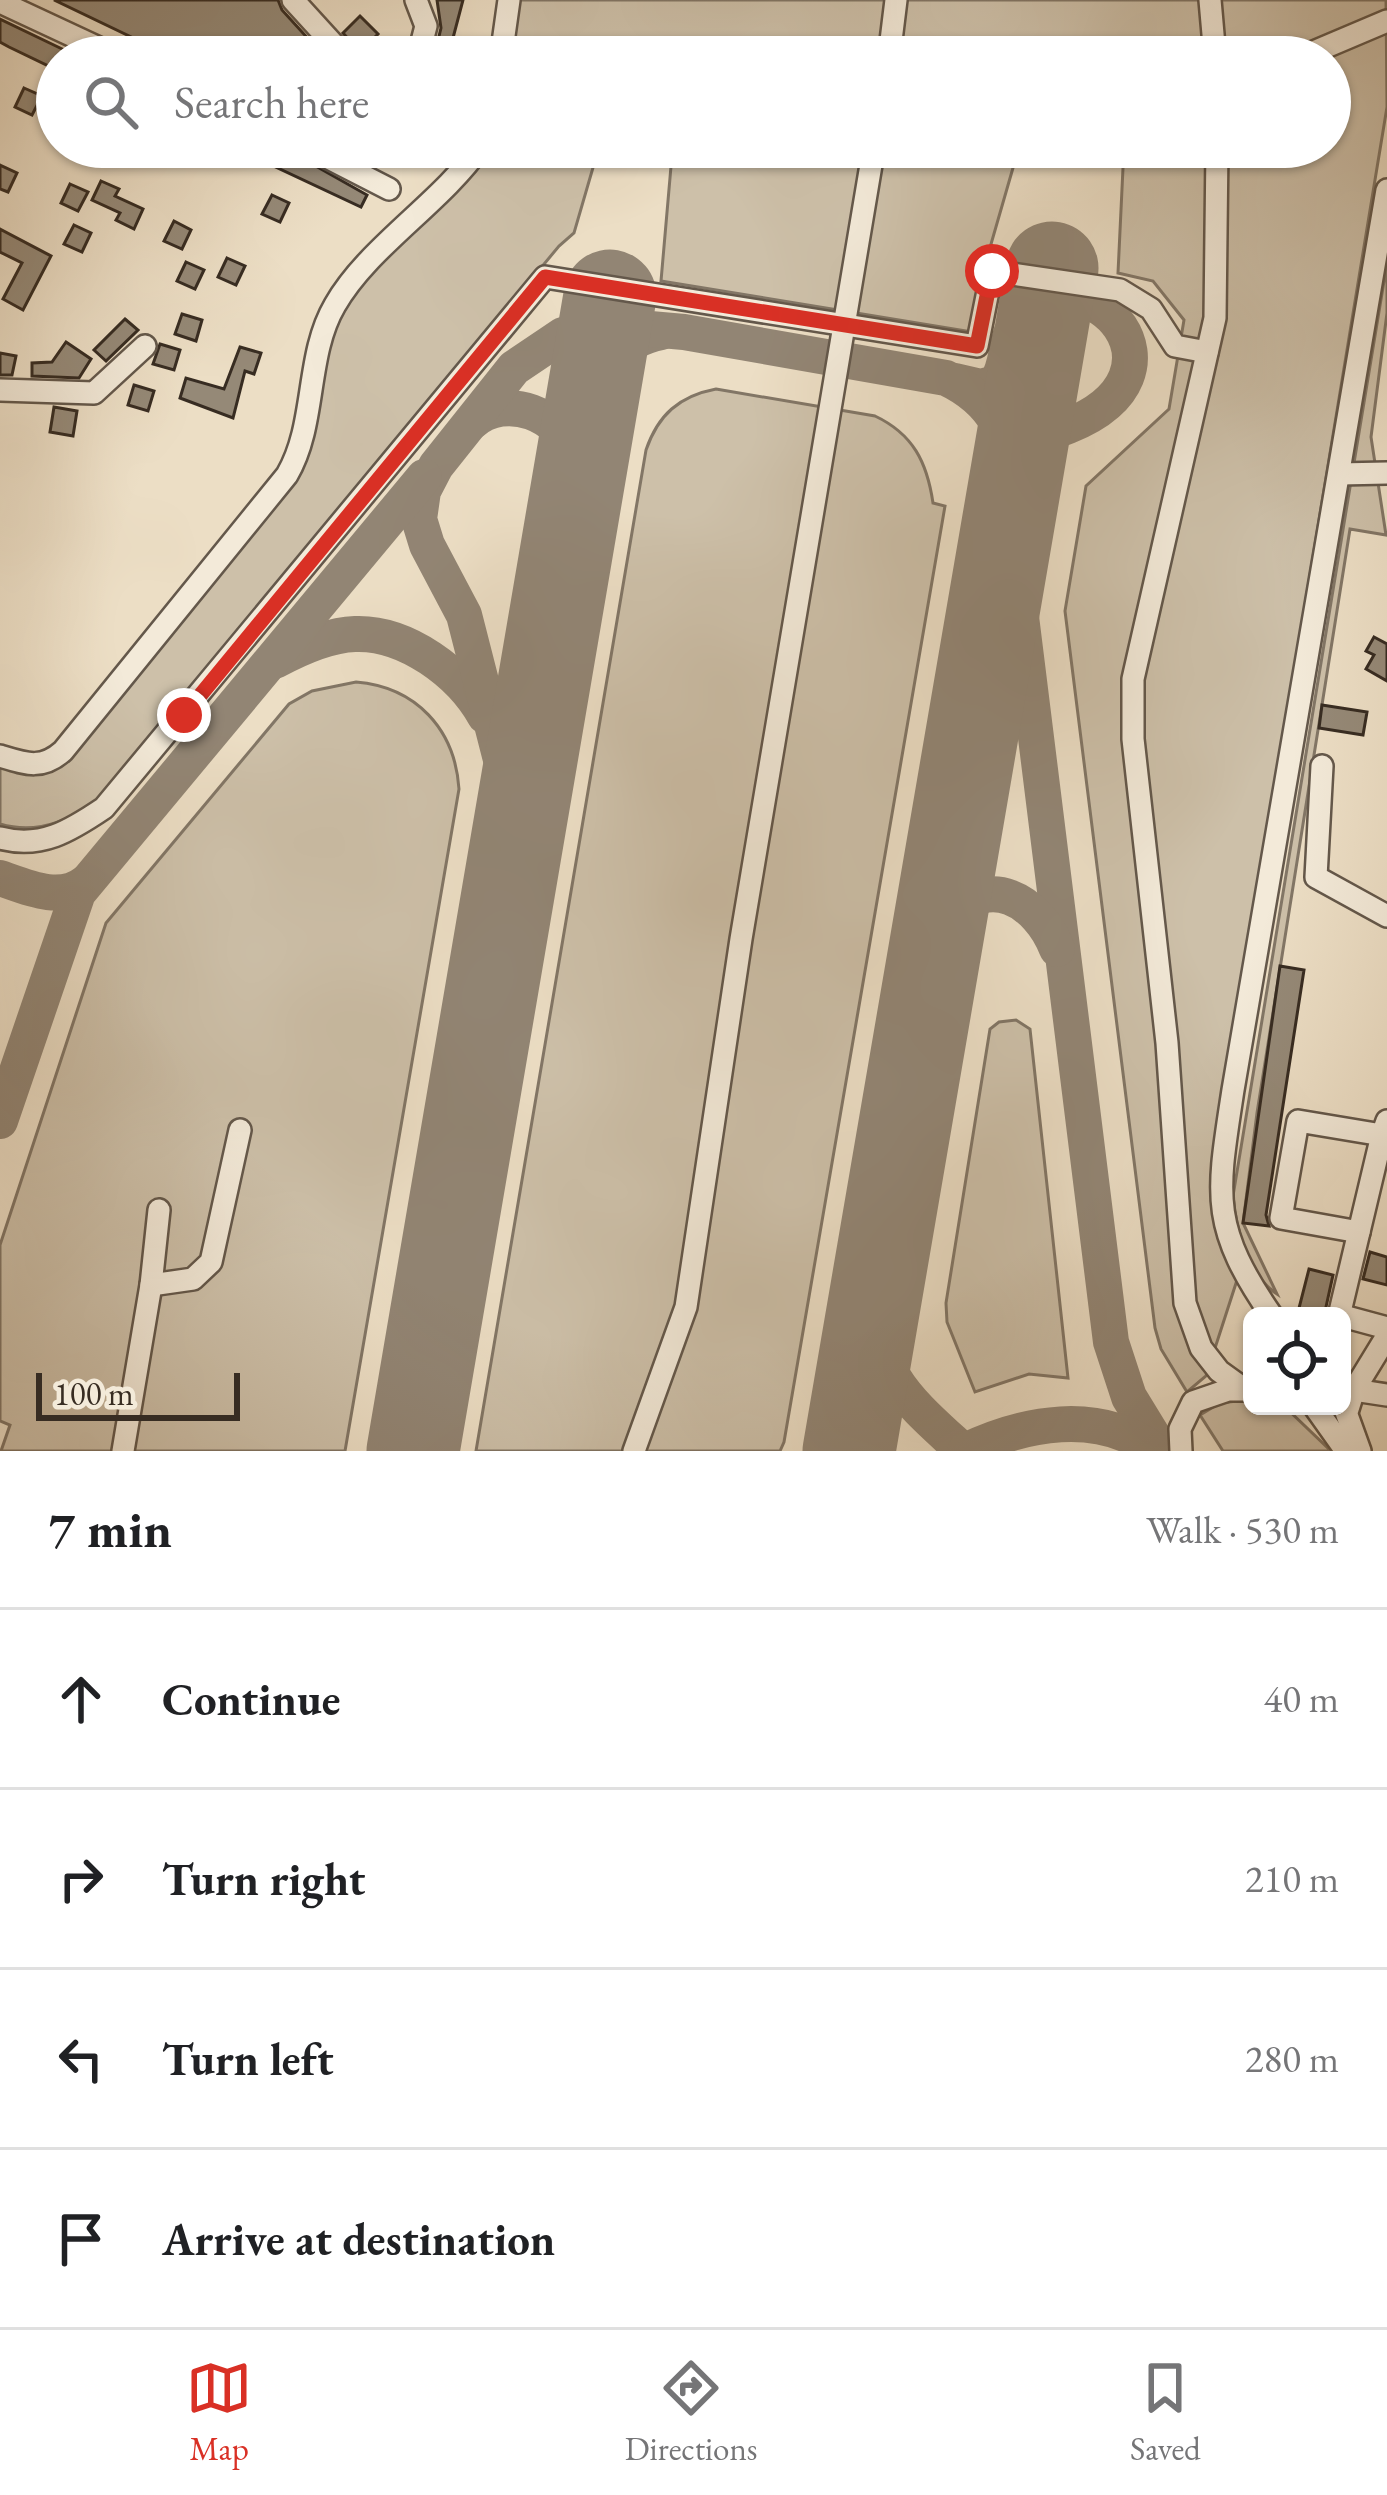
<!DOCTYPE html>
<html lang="en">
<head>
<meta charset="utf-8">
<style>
	:root { --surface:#fff; --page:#f6f6f6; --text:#202124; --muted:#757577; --line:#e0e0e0; --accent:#d93025 }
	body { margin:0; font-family:"EB Garamond",serif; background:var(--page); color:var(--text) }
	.controls { position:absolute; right:36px; bottom:36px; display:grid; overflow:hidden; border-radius:18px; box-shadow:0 3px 9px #0004 }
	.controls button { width:108px; height:108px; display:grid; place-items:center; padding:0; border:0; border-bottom:3px solid var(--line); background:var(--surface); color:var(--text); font:60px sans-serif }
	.scale { position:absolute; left:36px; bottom:30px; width:204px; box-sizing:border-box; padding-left:12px; border:6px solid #372c22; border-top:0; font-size:33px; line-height:42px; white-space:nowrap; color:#372c22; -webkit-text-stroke:9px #f3ead9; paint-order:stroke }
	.stop { position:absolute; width:36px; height:36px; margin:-27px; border:9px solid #d93025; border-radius:50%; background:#fff }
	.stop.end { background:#d93025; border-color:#fff; box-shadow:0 3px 12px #0008 }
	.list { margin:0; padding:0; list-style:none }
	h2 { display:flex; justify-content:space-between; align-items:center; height:156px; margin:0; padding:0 48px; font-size:51px }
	h2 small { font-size:39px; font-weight:400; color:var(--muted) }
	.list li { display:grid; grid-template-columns:78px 1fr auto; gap:36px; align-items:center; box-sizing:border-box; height:180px; padding:0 48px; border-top:3px solid var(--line) }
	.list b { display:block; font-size:45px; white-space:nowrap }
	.list em { font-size:39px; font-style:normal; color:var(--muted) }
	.icon { flex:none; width:66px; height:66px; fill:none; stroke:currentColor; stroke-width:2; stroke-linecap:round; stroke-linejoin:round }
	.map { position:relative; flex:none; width:1387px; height:1451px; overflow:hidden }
	.search { position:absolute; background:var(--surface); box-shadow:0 3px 9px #0004; left:36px; right:36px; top:36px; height:132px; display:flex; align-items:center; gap:30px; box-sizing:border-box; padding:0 42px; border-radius:66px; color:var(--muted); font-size:45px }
	.sheet { height:876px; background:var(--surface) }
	nav { display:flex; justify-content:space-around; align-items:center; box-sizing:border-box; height:168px; border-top:3px solid var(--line); background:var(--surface); font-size:33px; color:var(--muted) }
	nav a { display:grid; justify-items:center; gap:6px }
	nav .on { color:var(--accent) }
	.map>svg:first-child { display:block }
	.green { fill:#cdc0a9; stroke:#827666; stroke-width:3 }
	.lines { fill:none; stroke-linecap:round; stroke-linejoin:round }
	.taxiway { stroke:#928574; stroke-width:36 }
	.runway { stroke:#928574; stroke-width:93 }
	.building { fill:#958977; stroke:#372c22; stroke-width:3 }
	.minor-casing { stroke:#64584b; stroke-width:26 }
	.minor { stroke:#f3ead9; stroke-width:21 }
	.route { stroke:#d93025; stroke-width:15 }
</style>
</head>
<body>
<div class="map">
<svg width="1387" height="1451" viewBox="0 0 1387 1451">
	<rect width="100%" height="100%" fill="#ecdec5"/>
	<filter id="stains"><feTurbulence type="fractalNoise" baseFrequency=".00167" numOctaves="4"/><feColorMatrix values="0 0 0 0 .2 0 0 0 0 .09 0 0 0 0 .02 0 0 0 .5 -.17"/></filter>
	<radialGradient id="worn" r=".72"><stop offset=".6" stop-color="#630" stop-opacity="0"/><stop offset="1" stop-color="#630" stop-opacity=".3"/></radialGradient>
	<g class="green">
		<path d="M514,0H1386L1387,107L1216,1146C1212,1199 1214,1229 1238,1277L1206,1376L1187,1392L1161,1349L1155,1328L1065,611L1086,486L1169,409L1184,320L1153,281L1118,273L1124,147H1330V57H506Z"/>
		<path d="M487,147H599L574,233L559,246L106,794C75,818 41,836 0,824V762L36,772L297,470L327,336L347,299Z"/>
		<polygon points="633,147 1019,147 987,258 972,332 661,281 672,155"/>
		<path d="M1387,263V313L1371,437L1386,535L1350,529L1257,1113L1243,1223L1277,1294C1248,1275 1236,1229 1233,1196Z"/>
		<path d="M716,389L875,416C913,434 927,462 933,503L945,506L784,1442L780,1451H476L646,450C658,415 679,396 716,389Z"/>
		<path d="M356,682C416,687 455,729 459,789L345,1451H1L10,1425L0,1421V1245L106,923L289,704L312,691Z"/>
		<polygon points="1016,1020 1030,1029 1068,1378 1029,1374 975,1392 947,1322 946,1303 990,1029 999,1022"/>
		<polygon points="1246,1400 1252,1400 1252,1406 1284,1406 1331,1451 1223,1451 1200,1415 1220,1403"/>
	</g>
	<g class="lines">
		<g class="taxiway">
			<path d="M955,381L981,387L996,383C1011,362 1002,336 1023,315C1090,252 1200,373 1068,426C1035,440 1020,436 993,412"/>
			<path d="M591,408C600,369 620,340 661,332"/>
			<path d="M472,422C506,392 562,414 575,457C579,470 578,483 576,497"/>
			<polyline points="1009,520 1111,1342 1129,1397 1162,1451"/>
			<path d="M275,661C299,648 328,635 355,634C406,632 461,673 485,716"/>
			<path d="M519,830L464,615L427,545L419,519L423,491L436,466L514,368L563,335L605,325L684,332L946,378C995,401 1013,439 1013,491"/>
			<path d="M0,878C26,887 60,903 85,883"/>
			<path d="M932,966C936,950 940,934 949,921C986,869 1039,901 1057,949"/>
			<polyline points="0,1121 78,893 424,477"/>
			<path d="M876,1293C870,1372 910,1402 963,1451"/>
			<path d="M965,1451C1024,1423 1098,1408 1155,1451"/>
		</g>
		<g class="runway">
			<polyline points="413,1451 610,296"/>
			<polyline points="849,1451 1052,268"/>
		</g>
	</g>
	<g class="building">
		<polygon points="54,0 278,0 282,10 313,44 307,57 173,57"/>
		<polygon points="437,0 463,0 448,57 434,57 441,28"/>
		<polygon points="360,16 378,34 360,52 343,33"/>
		<polygon points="0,19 58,47 79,57 57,57 57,70 9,47 0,42"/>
		<polygon points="24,88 42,96 32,115 15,107"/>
		<polygon points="233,147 282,147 367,195 361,207"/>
		<polygon points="0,165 17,173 8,192 0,189"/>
		<polygon points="101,181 119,189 115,196 143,209 134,229 116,220 120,213 92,200"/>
		<polygon points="70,184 88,192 78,211 61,203"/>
		<polygon points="272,195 289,203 280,222 262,214"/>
		<polygon points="174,221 191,230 182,249 164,241"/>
		<polygon points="74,225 91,233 82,252 64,244"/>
		<polygon points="0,229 51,256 23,310 3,299 22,263 0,252"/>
		<polygon points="227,258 245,266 236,285 218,277"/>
		<polygon points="186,262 204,270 195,289 177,281"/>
		<polygon points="182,314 202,320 196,341 175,334"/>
		<polygon points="125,319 138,330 106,361 94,350"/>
		<polygon points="66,342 91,359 79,378 32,376 32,363 52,362"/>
		<polygon points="160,344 180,350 174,370 153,364"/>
		<polygon points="240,347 261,353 254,374 245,371 233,418 180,398 186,378 224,389"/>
		<polygon points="0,353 16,356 12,375 0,375"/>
		<polygon points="134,385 154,391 148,411 128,405"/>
		<polygon points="54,407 77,411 73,436 50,432"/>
		<polygon points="1374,637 1387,644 1387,681 1366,669 1374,655 1366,651"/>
		<polygon points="1322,705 1367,712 1363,735 1319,728"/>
		<polygon points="1280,966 1304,970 1266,1215 1269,1226 1243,1223"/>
		<polygon points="1370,1252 1387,1257 1387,1285 1363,1279"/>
		<polygon points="1309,1269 1333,1275 1324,1316 1297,1316"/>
	</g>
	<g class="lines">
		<g class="minor-casing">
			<g id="minor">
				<polyline points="293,0 345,57"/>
				<polyline points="416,0 426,26 418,57"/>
				<polyline points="1210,0 1215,57"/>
				<polyline points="0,2 118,57"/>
				<polyline points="501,57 509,0"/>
				<polyline points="889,57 896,0"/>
				<polyline points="1302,57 1387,21"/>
				<polyline points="307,147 389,189"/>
				<polyline points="1217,147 1215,318 1133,679 1133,739 1167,1043 1185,1303 1201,1348 1219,1371 1244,1389"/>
				<polyline points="0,390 94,393 145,346"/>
				<polyline points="1339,474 1387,473"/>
				<path d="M0,756C26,764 42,770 63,751L287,475C317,424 305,356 335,305C368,247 441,203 480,147"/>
				<polyline points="1322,766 1316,877 1387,916"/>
				<path d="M0,838C41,849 70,831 104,808L545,277L977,346L992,271L1120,290L1151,309L1175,346L1207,352"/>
				<polyline points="1359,1232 1281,1218 1298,1121 1382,1135 1387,1121"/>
				<polyline points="151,1285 193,1279 211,1262 240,1130"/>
				<polyline points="1339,1315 1387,1328"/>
				<path d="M1272,1316C1209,1225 1217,1195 1233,1090L1387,190"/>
				<polyline points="1339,1316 1382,1135 1387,1137"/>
				<polyline points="1354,1390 1387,1395"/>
				<polyline points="1342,1401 1360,1451"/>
				<polyline points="1314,1406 1346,1451"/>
				<polyline points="1348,1409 1354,1390 1387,1336"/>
				<polyline points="123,1451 151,1285 159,1210"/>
				<polyline points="634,1451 686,1307 741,939 874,147"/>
				<polyline points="1181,1451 1180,1429 1193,1402 1228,1390 1251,1390"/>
			</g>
		</g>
		<use href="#minor" class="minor"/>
	</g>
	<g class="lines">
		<polyline class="route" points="184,715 545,277 977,346 992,271"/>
	</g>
	<rect width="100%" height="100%" filter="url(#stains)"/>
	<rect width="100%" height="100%" fill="url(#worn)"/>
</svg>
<div class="controls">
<button><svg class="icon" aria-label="locate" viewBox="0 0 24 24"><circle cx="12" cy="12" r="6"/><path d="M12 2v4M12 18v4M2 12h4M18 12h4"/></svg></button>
</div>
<div class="scale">100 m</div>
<div class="stop" style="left:992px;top:271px"></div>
<div class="stop end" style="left:184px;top:715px"></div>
<div class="search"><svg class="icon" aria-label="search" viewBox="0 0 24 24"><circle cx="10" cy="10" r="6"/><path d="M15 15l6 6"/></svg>Search here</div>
</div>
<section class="sheet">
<h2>7 min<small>Walk · 530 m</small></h2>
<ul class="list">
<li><svg class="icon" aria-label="ahead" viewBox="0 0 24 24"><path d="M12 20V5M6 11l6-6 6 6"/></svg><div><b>Continue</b></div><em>40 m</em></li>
<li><svg class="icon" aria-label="right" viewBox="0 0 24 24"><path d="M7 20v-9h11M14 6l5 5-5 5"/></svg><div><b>Turn right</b></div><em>210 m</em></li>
<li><svg class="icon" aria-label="left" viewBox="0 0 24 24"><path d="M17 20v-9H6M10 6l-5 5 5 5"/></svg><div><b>Turn left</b></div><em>280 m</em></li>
<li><svg class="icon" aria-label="arrive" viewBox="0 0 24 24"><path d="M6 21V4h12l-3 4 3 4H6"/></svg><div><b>Arrive at destination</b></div></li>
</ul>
</section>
<nav>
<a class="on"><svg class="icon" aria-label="map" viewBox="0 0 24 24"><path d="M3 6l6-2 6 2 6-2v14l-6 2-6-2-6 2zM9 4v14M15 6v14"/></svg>Map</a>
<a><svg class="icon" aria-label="directions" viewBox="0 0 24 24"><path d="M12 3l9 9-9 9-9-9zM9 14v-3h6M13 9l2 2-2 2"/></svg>Directions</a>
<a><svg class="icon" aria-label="saved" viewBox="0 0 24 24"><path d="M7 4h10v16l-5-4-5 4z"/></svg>Saved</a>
</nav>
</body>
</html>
